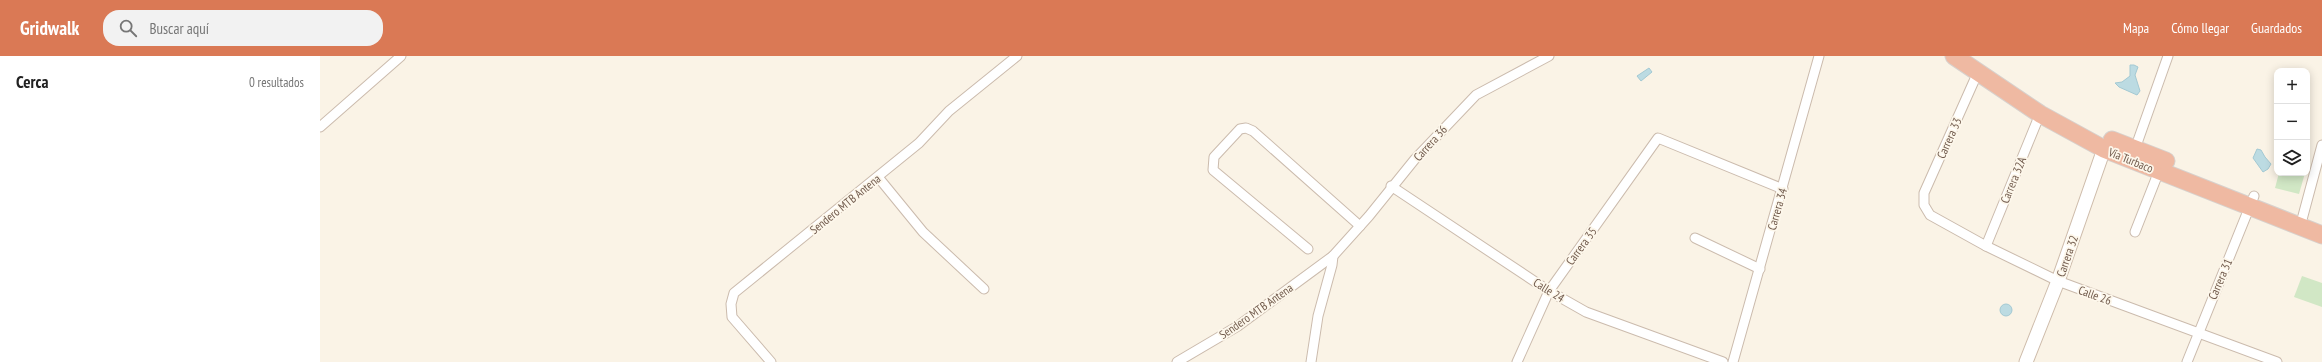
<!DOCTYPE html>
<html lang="es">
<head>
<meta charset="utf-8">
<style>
	:root { --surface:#fff; --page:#f2f2f2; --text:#222; --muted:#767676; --line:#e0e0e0; --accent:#da7955 }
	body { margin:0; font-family:"PT Sans Narrow",sans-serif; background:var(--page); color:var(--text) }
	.controls { position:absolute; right:12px; top:12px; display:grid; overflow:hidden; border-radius:8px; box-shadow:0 2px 10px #0003 }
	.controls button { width:36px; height:36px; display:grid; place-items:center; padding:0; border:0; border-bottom:1px solid var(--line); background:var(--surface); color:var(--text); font:20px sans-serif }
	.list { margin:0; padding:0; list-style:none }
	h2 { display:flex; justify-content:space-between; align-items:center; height:52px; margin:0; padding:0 16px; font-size:17px }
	h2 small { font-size:13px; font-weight:400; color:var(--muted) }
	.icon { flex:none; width:22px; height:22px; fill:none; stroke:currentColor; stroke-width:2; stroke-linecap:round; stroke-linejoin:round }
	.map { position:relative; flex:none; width:2002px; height:306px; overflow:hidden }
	header { display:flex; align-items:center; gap:24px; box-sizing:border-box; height:56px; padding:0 20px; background:var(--accent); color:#fff }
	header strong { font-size:19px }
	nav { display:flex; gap:22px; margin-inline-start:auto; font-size:14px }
	.search { width:280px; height:36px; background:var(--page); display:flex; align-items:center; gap:10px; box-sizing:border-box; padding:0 14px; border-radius:16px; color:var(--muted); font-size:15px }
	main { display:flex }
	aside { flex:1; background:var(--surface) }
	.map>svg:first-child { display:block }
	.green { fill:#d1e7c5 }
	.water { fill:#bcdbe2; stroke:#a3c9d3 }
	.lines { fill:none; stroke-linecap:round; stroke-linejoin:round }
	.street-casing { stroke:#cbbbad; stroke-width:11 }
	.secondary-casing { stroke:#cebcab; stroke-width:15 }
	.highway-casing { stroke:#d7d1cd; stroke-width:19 }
	.street { stroke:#fff; stroke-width:9 }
	.secondary { stroke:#fff; stroke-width:13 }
	.highway { stroke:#efb9a2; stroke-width:17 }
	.labels { text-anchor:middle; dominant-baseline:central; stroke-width:3.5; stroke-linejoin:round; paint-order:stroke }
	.street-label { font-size:12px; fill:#715b4d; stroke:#fdf7eb }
</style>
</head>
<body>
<header>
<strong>Gridwalk</strong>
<div class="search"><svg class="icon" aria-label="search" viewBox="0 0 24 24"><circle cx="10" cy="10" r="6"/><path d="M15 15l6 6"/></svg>Buscar aquí</div>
<nav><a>Mapa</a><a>Cómo llegar</a><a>Guardados</a></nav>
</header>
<main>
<aside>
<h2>Cerca<small>0 resultados</small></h2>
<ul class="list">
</ul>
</aside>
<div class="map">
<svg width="2002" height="306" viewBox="0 0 2002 306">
	<rect width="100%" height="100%" fill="#faf3e6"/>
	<g class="green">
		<polygon points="1959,117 1985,117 1979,138 1955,132"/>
		<polygon points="1982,220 2002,227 2002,251 1974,241"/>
	</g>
	<g class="water">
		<polygon points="1810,9 1814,9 1818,11 1815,19 1820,35 1817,39 1799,31 1795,27 1802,26 1810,20"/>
		<polygon points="1329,12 1332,16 1321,25 1317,20"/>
		<polygon points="1937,93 1941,94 1945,101 1951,108 1948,113 1943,116 1933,102"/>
		<circle cx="1686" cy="254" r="6"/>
	</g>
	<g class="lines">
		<g class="street-casing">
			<g id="street">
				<polyline points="1658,16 1604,137 1604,149 1610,159 1666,190 1738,225 1957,306"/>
				<polyline points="0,71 81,0"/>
				<polyline points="1815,93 1848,0"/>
				<polyline points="558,121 603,176 664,233"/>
				<polyline points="1071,130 1229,235 1266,256 1403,306"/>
				<polyline points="1980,171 2002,89"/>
				<polyline points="1815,176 1839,115"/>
				<polyline points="1375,182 1440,213"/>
				<polyline points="1666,190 1720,58"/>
				<polyline points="988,193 893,114 894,101 920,73 926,72 933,75 1040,170"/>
				<polyline points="451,306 412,261 411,248 414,237 599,87 629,55 697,0"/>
				<polyline points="857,306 918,270 1013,200 1049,160 1095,103 1156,39 1229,0"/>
				<polyline points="991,306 998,260 1012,209 1013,200"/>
				<polyline points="1197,306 1229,235 1338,82 1463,133"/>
				<polyline points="1413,306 1499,0"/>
				<polyline points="1867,306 1934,140"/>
			</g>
		</g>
		<g class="secondary-casing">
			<polyline id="secondary" points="1706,306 1738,225 1784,93"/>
		</g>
		<g class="highway-casing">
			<g id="highway">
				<polyline points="1634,0 1720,58 1784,93 2002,179"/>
				<polyline points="1792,84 1846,105"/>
			</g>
		</g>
		<use href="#street" class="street"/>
		<use href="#secondary" class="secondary"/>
		<use href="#highway" class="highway"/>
	</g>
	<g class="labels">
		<g class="street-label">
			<text transform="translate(1629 82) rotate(-66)">Carrera 33</text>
			<text transform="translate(1110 87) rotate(-48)">Carrera 36</text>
			<text transform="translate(1811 104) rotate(22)">Vía Turbaco</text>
			<text transform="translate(1693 124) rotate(-68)">Carrera 32A</text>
			<text transform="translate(525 148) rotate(-39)">Sendero MTB Antena</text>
			<text transform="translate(1457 153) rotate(-74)">Carrera 34</text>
			<text transform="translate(1261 190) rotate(-54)">Carrera 35</text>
			<text transform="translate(1747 200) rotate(-71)">Carrera 32</text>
			<text transform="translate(1900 223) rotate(-67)">Carrera 31</text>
			<text transform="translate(1229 234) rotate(32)">Calle 24</text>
			<text transform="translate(1775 239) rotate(20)">Calle 26</text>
			<text transform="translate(936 255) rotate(-35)">Sendero MTB Antena</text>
		</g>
	</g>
</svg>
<div class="controls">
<button>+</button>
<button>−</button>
<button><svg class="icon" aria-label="layers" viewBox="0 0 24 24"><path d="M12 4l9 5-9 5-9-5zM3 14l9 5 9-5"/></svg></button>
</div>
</div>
</main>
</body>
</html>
